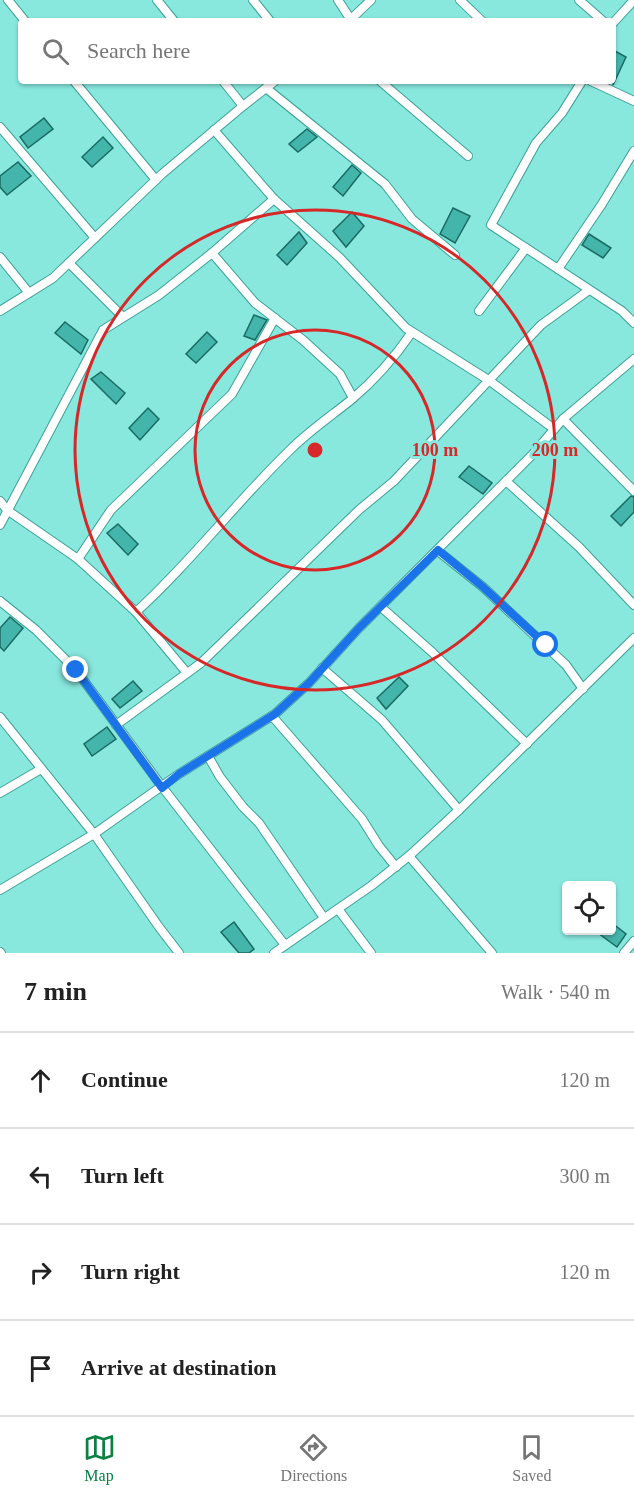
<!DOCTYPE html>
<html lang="en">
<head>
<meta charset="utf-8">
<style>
	:root { --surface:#fff; --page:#f6f6f6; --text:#222; --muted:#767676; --line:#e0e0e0; --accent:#0b8043 }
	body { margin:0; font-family:Georgia,serif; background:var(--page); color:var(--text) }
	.controls { position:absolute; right:18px; bottom:18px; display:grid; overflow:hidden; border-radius:6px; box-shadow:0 2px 4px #0004 }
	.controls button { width:54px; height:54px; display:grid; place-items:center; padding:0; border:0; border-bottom:2px solid var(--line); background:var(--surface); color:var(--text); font:30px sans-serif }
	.stop { position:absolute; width:18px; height:18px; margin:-14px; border:4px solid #1a73e8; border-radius:50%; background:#fff }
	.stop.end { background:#1a73e8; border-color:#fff; box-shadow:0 2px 6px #0008 }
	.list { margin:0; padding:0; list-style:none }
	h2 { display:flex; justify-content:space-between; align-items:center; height:78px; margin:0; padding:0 24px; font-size:26px }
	h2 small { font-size:20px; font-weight:400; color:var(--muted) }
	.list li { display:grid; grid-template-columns:39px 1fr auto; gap:18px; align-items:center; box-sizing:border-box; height:96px; padding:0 24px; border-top:2px solid var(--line) }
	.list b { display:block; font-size:22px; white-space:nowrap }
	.list em { font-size:20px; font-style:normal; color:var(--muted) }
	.icon { flex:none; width:33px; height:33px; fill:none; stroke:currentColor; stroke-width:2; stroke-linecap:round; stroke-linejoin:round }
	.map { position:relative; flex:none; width:634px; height:953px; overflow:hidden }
	.search { position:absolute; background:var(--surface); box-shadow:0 2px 4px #0004; left:18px; right:18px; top:18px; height:66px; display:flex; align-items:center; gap:15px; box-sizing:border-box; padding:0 21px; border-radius:6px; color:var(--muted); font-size:22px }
	.sheet { height:462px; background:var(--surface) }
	nav { display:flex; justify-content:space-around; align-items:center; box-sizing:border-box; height:84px; border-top:2px solid var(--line); background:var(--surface); font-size:16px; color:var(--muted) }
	nav a { display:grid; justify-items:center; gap:3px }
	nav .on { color:var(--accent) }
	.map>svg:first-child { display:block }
	.building { fill:#44b5aa; stroke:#1b6a64; stroke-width:1.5 }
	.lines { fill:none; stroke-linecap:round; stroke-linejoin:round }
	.minor-casing { stroke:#3ca097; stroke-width:10 }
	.minor { stroke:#fff; stroke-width:8 }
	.route { stroke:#1a73e8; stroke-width:8 }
	.ring { fill:none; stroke:#d62828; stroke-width:3 }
	.centre { fill:#d62828; stroke:#88e8de; stroke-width:3 }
	.ring-label { font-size:18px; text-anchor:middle; font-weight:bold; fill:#d62828; stroke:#88e8de; stroke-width:6; stroke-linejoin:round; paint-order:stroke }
</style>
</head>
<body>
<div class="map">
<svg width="634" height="953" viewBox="0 0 634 953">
	<rect width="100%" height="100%" fill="#88e8de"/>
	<g class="building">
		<polygon points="613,50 626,57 613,85"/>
		<polygon points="44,118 53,129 28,148 20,137"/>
		<polygon points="307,129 317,137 298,152 289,144"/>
		<polygon points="103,137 113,148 92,167 82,157"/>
		<polygon points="18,162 31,176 7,195 0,187 0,176"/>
		<polygon points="352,165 361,173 343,196 333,187"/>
		<polygon points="453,208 470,216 455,243 440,234"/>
		<polygon points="352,212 364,226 346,247 333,231"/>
		<polygon points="299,232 307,243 287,265 277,255"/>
		<polygon points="589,234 611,248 603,258 582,245"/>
		<polygon points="254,315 267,320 255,340 244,336"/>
		<polygon points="65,322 88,340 81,354 55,333"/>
		<polygon points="207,332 217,342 196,363 186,354"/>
		<polygon points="101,372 125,393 116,404 91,379"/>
		<polygon points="148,408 159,419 140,440 129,428"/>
		<polygon points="469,466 492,483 483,494 459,477"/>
		<polygon points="631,496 634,497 634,512 621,526 611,516"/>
		<polygon points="118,524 138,544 128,555 107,533"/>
		<polygon points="10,617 23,628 4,651 0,647 0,628"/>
		<polygon points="399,677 408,686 386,709 377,698"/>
		<polygon points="133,681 142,691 120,708 112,699"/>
		<polygon points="107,727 116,739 92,756 84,744"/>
		<polygon points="234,922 254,949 249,953 239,953 221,932"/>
		<polygon points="612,923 626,934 617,947 594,930 612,930"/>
	</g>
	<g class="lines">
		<g class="minor-casing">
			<g id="minor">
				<polyline points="8,0 25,21"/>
				<polyline points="157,0 174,21"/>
				<polyline points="253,0 270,21"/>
				<polyline points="338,0 351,20"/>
				<polyline points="460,0 482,21"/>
				<polyline points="579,0 603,21"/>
				<polyline points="349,21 371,0"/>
				<polyline points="613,23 634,0"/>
				<polyline points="74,81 156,180"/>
				<polyline points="223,81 243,106"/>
				<polyline points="380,81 468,156"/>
				<polyline points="582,81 562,113 536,143 491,225 622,311 634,323"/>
				<polyline points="591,81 634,101"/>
				<polyline points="266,88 385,184 412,219 455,255"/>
				<polyline points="0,127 95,238"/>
				<polyline points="214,130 274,199 340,258 406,328 490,381 554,429"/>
				<polyline points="212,253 274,199"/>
				<polyline points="0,257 29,293"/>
				<polyline points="69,263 123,317"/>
				<polyline points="558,269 602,204 634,151"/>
				<polyline points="0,311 53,278 162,174 243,106 275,81"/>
				<polyline points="479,311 526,248"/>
				<polyline points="563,419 634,491"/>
				<polyline points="506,481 579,547 634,605"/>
				<path d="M0,501L7,510L78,559L136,612C192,561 237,501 291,449C309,431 331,416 351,400C375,380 395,357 412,332"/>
				<polyline points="0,525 103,330 159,295 212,253 255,303 303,340 340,374 353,398"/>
				<polyline points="438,551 483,587 566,665 583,689"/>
				<polyline points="78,559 111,510 232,394 275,318"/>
				<polyline points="0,601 36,630 76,670 163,788 285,945"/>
				<polyline points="381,607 432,652 527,744"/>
				<polyline points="136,612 187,673"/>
				<polyline points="322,668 382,720 459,810"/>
				<polyline points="272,716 362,819 379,846 396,867"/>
				<polyline points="0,717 94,834 159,927 179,953"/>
				<polyline points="116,725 201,663 360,509 394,481 541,325 589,290"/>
				<polyline points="208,756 220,777 243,807 259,823 324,918"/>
				<polyline points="0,793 41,769"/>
				<polyline points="409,856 492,953"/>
				<polyline points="0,890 94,834 179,774 275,714 309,683 359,628 532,455 563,419 634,359"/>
				<polyline points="338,909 371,953"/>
				<polyline points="0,952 1,953"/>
				<polyline points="274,953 371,886 409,856 459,810 634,638"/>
				<polyline points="624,953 634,941"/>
			</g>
		</g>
		<use href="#minor" class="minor"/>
	</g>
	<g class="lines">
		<polyline class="route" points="76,670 162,788 179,774 275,714 309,683 359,628 438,550 483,587 546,645"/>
	</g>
	<g class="ring">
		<circle cx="315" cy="450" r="120"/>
		<circle cx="315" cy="450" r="240"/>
	</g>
	<circle cx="315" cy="450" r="9" class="centre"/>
	<g class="ring-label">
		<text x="435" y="456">100 m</text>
		<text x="555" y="456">200 m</text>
	</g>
</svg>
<div class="controls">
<button><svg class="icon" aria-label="locate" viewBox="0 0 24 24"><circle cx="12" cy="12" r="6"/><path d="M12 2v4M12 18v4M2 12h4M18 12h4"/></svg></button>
</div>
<div class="stop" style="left:546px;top:645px"></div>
<div class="stop end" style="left:76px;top:670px"></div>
<div class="search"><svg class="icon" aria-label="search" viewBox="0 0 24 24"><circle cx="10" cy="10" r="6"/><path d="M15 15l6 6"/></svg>Search here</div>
</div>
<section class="sheet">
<h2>7 min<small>Walk · 540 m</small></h2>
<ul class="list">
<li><svg class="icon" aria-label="ahead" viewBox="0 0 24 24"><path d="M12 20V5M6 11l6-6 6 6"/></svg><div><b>Continue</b></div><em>120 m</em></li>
<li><svg class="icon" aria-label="left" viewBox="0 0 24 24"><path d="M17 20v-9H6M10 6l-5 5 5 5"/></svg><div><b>Turn left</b></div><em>300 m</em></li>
<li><svg class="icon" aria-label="right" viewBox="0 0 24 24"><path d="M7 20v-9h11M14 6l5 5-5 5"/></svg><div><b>Turn right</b></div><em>120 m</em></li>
<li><svg class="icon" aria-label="arrive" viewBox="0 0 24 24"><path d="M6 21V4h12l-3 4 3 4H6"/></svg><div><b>Arrive at destination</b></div></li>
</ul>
</section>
<nav>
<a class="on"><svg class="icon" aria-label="map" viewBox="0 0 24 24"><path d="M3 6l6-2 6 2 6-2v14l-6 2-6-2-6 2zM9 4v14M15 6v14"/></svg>Map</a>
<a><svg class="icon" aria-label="directions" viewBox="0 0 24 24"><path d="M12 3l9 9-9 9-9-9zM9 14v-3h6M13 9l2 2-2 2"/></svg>Directions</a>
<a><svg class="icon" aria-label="saved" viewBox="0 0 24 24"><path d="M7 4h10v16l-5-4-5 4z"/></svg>Saved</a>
</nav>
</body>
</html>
